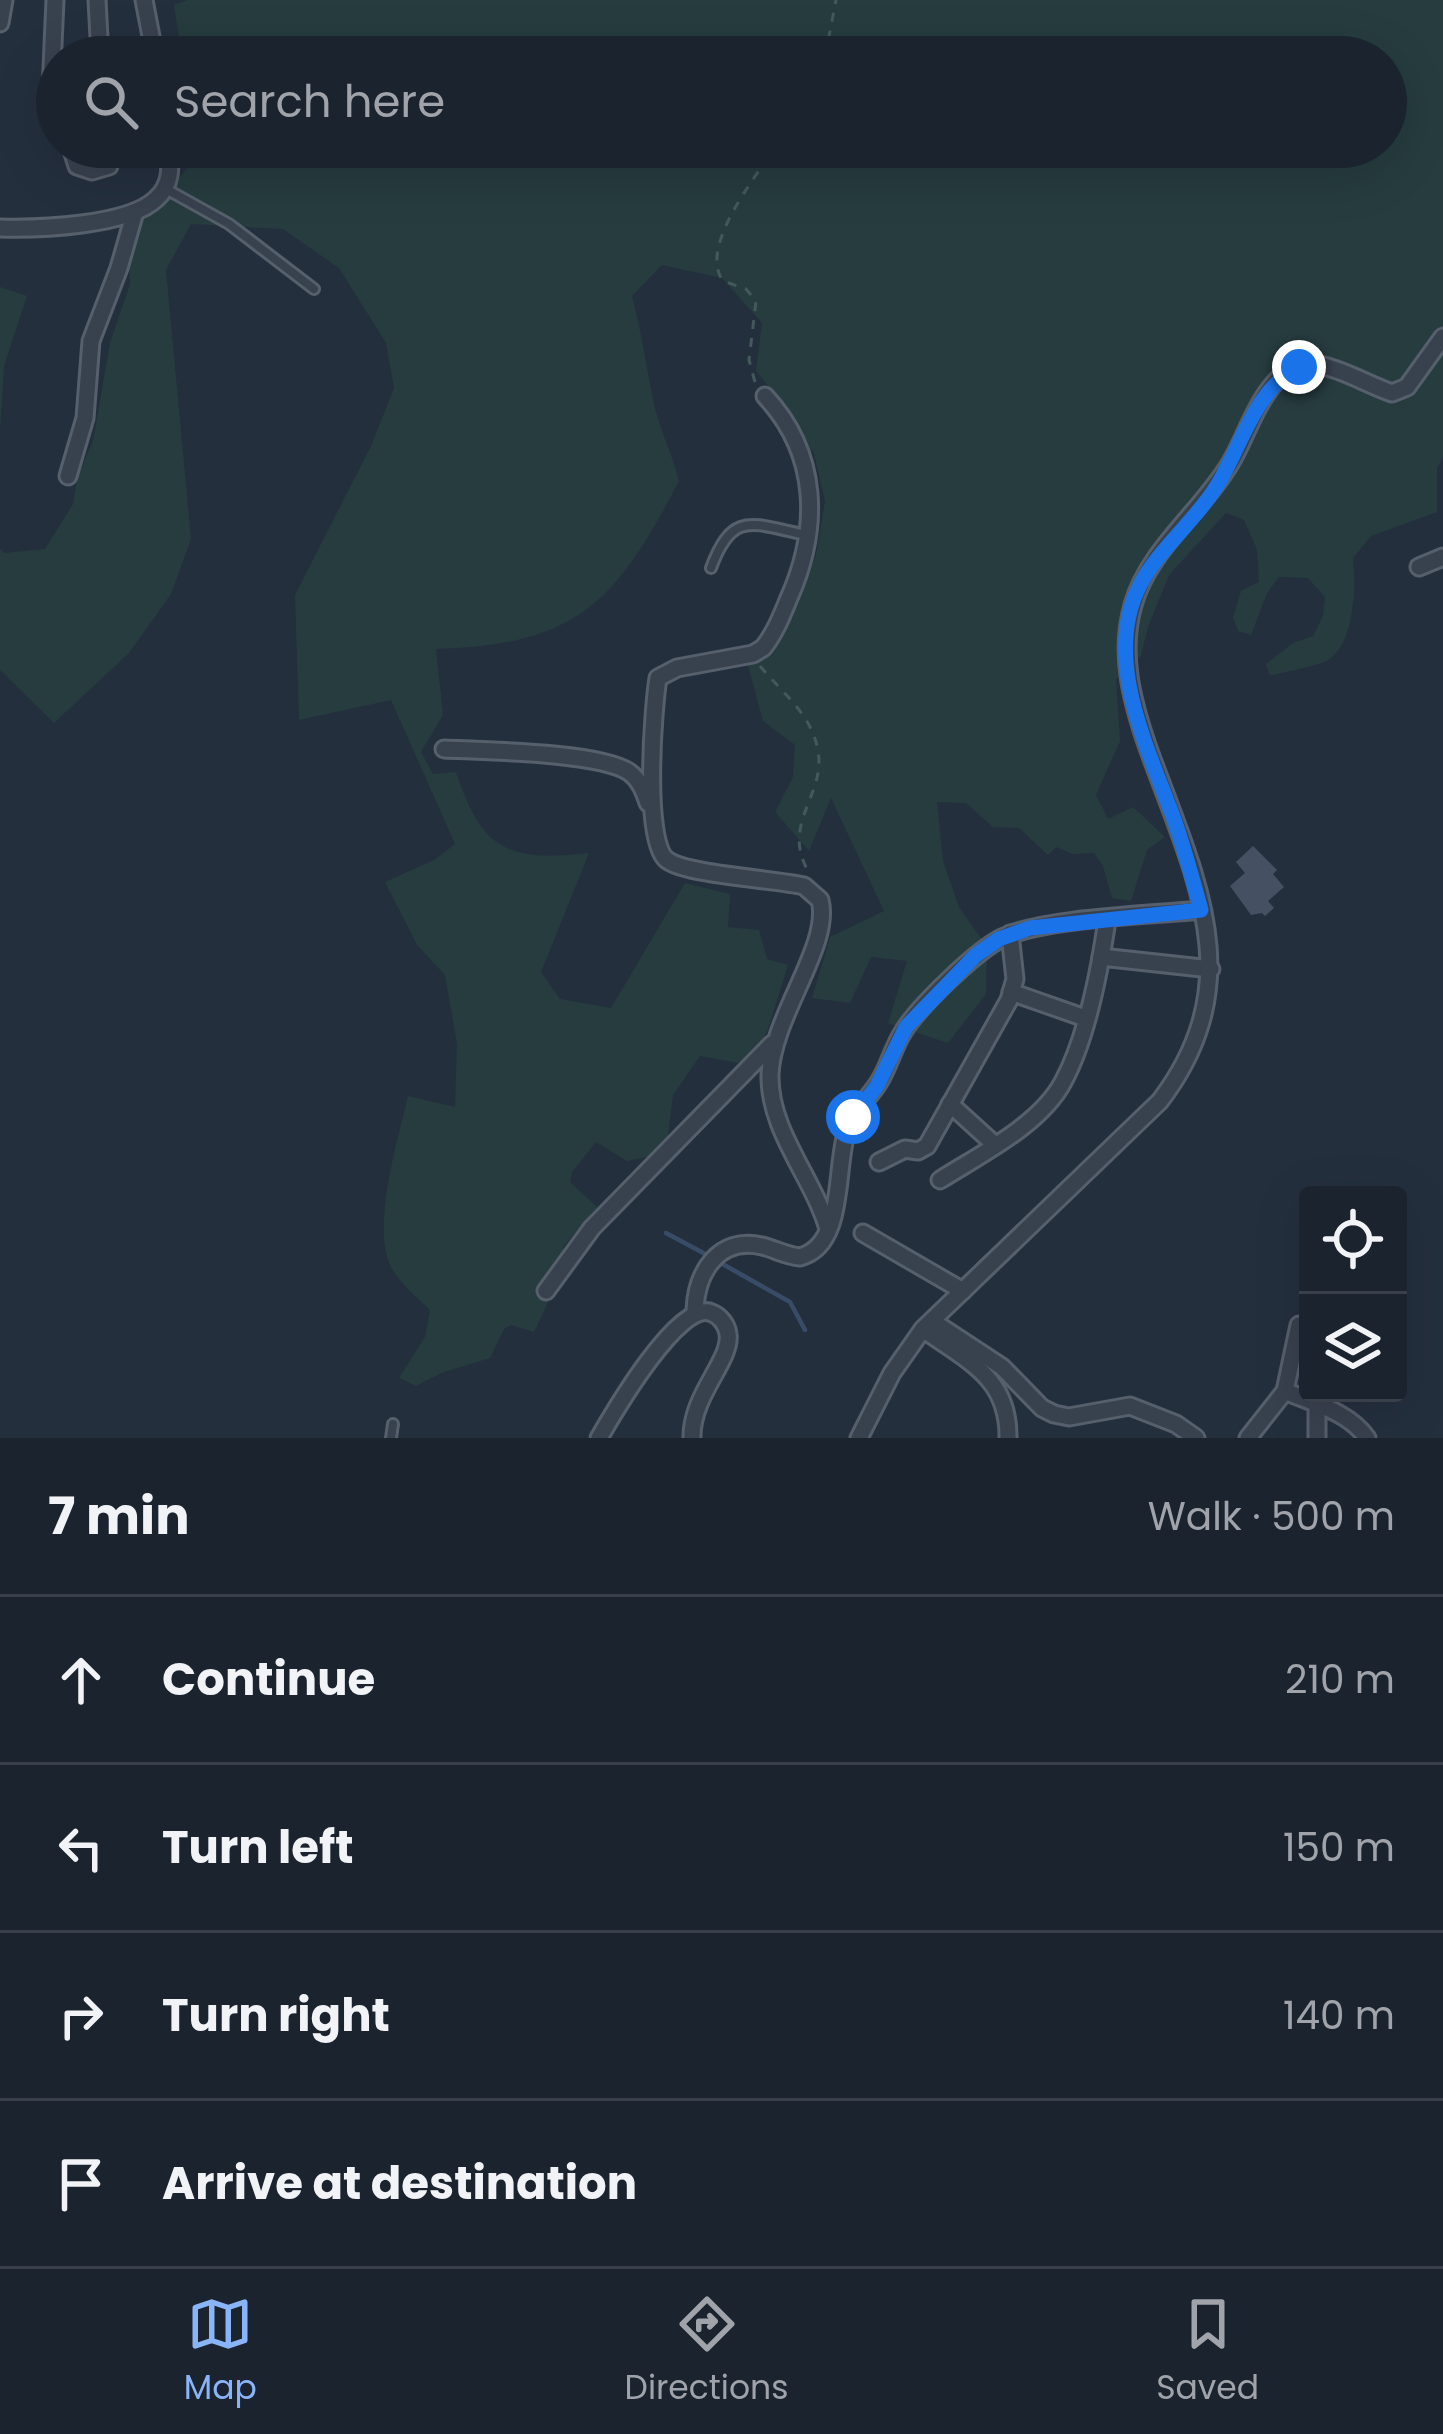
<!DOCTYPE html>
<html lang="en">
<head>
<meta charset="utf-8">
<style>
	:root { --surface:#1b232e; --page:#282f3a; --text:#f1f3f6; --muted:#a0a4aa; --line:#39404a; --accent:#8ab4f8 }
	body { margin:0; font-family:Poppins,sans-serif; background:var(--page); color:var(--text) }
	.controls { position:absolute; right:36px; bottom:36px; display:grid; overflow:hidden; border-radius:12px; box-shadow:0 12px 48px #0002 }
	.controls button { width:108px; height:108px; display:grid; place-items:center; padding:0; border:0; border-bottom:3px solid var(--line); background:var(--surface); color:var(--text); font:60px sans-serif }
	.stop { position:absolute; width:36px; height:36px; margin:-27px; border:9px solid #1a73e8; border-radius:50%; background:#fff }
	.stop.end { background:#1a73e8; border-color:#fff; box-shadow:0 3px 12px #0008 }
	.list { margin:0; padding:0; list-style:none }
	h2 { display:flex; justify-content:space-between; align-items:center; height:156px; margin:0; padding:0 48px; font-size:51px }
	h2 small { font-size:39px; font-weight:400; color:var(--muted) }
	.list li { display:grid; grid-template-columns:78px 1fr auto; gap:36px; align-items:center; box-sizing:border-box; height:168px; padding:0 48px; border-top:3px solid var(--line) }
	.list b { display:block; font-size:45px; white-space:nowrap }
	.list em { font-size:39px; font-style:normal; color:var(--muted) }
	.icon { flex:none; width:66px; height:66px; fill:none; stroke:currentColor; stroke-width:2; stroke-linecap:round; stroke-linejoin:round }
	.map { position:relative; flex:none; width:1443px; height:1438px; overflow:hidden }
	.search { position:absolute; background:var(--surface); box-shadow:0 12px 48px #0002; left:36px; right:36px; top:36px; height:132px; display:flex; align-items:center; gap:30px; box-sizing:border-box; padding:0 42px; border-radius:66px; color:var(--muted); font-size:45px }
	.sheet { height:828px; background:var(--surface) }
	nav { display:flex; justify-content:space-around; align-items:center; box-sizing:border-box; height:168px; border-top:3px solid var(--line); background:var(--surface); font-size:33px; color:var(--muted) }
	nav a { display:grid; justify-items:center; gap:6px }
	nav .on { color:var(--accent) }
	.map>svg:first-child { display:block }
	.green { fill:#263c3f }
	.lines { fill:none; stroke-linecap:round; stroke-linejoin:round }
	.stream { stroke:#394c67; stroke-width:4.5 }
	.building { fill:#455162 }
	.service-casing { stroke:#565f6c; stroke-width:14 }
	.minor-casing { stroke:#565f6c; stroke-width:21 }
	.path { stroke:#44595c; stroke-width:3; stroke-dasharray:9 9; stroke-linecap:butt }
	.service { stroke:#38414e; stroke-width:8 }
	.minor { stroke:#38414e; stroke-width:15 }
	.route { stroke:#1a73e8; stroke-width:15 }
</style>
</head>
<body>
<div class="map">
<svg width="1443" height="1438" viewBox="0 0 1443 1438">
	<rect width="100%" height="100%" fill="#242f3e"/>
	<g class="green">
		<path d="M188,0H1443V457L1437,468V512L1371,536L1353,558C1356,585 1355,644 1328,660C1315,667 1286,671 1270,676L1266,664L1293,643L1313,636L1323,616L1325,597L1308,578L1279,577L1267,593L1251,635L1238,631L1233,617L1241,591L1259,582L1257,550L1244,520L1226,513L1169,575L1148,627L1141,656L1116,679L1120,741L1096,795L1108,819L1133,807L1165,837L1147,850L1131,901L1112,898L1103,866L1094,853L1073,854L1056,847L1048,855L1019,828L993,827L966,803L937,802L943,861L959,907L987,947L986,994L948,1043L888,1023L907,961L871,957L850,1003L812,998L830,937L884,911L831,798L809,851L775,812L793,777L795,745L763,721L747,662L767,656L780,640L816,555L825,501L814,454L785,407L756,371L762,323L722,278L662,265L632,296C641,330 646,364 653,399C658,426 672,453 679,481C616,602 578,645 436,649L443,715L421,752L433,774L456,772C482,851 509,862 589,853L541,972L560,999L611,1008L685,883L730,894L728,927L759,930L767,959L788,965L768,1029L750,1065L700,1056L673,1095L666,1153L627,1161L596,1142L572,1172L570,1182L597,1207L563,1247V1271L534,1332L511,1325L504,1329L490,1358L441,1373L416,1386L399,1378L425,1337L430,1310C418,1298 400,1284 391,1267C371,1228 398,1139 408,1096L455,1107L457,1044L445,975L417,945L385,882L434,860L455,844L391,700L299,720L295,595L371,446L394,388L386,343L339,268L283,229L191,224L166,270L191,539L171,594L129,653L54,723L0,670V549L4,553L45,549L73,504L78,475L93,441L110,343L130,284L128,231L147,217L196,158L194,147H1386V57H182L174,5Z"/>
		<polygon points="0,287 27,296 4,366 0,430"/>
	</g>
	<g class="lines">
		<g class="stream">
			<polyline points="666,1233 709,1256"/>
			<polyline points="719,1262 790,1302 805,1330"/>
		</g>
	</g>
	<polygon class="building" points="1253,846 1277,870 1273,874 1284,887 1268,901 1274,908 1265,916 1262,913 1251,915 1230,886 1245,873 1236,862"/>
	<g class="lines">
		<g class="service-casing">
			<g id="service">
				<polyline points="166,189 229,224 314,289"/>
				<path d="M711,568C733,508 754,525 807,535"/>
				<polyline points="391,1438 393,1424"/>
			</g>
		</g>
		<g class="minor-casing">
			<g id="minor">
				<polyline points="55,0 50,113 57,126"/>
				<polyline points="97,0 100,57"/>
				<polyline points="144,0 155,57"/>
				<polyline points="0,23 4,0"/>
				<polyline points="71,147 77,166 92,171 109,166 111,147"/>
				<path d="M0,228C38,229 128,226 156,199C172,185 171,166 168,147"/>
				<path d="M765,396C819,454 820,528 789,598C782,615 775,633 763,648L753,654L677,668L658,678C653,710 643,842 667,860C687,875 775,879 804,886L820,900C832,945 772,1016 770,1075C769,1131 813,1177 828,1229"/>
				<polyline points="68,476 85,418 91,341 119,268 135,212"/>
				<polyline points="1419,567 1443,557"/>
				<path d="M444,749C484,751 599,752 629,772C640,780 644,791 648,803"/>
				<polyline points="1101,957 1211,969"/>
				<polyline points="1011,992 1085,1018"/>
				<polyline points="950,1104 994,1144"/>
				<polyline points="879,1162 905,1149 918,1151 927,1146 1009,1000 1015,979 1010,934"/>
				<path d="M940,1180C981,1154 1040,1125 1063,1082C1087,1038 1100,968 1107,920"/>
				<polyline points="863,1233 963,1291"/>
				<polyline points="546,1291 592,1228 772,1044"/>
				<path d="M695,1311C696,1273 718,1236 762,1246C775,1249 786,1256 800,1257C847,1245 834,1163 848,1127C854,1110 870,1097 879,1082C889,1066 893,1048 903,1032C918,1007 976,951 1002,938C1042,918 1152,915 1201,910"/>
				<polyline points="932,1321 1002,1367 1042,1408 1054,1414 1069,1417 1130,1406 1176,1424 1196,1438"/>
				<path d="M923,1329C967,1361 1009,1377 1008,1438"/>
				<path d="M1285,1391C1313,1403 1349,1412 1367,1438"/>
				<path d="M599,1438C614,1412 680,1298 712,1313C720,1316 727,1325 728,1334C732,1360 691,1395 692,1438"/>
				<path d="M859,1438L892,1373L923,1329L1160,1101C1252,980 1194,875 1148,748C1132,702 1119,654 1133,605C1148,550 1203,510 1231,462C1252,427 1269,353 1324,366C1348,372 1369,385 1392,393L1407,387L1443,337"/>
				<polyline points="1248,1438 1285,1391 1299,1325"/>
				<polyline points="1317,1438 1317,1405"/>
			</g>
		</g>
		<g class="path">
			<polyline points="825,57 836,0"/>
			<path d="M755,382L749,360L756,301L746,289L723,281C698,247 756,177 775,147"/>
			<path d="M760,666C782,693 812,714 818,751C826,794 782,823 807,869"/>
		</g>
		<use href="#service" class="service"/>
		<use href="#minor" class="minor"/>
	</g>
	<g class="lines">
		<path class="route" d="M853,1117L877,1086L906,1027L976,955L999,939L1030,928L1201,910C1193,881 1185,851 1175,822C1150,752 1101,660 1140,585C1160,547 1196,521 1218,484C1242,444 1256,388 1299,367"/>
	</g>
</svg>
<div class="controls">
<button><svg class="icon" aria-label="locate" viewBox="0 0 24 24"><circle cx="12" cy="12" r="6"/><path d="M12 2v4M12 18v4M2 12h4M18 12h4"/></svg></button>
<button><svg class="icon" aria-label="layers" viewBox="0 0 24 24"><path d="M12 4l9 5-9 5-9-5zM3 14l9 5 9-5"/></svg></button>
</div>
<div class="stop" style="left:853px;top:1117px"></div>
<div class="stop end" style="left:1299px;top:367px"></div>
<div class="search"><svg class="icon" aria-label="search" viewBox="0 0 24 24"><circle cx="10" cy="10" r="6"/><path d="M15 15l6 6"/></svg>Search here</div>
</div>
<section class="sheet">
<h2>7 min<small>Walk · 500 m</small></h2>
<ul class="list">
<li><svg class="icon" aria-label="ahead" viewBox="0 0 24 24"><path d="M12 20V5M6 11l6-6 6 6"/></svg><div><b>Continue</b></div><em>210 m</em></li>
<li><svg class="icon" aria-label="left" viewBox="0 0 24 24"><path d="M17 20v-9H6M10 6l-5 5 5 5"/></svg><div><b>Turn left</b></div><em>150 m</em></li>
<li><svg class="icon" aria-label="right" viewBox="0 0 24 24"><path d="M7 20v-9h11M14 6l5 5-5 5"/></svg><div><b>Turn right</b></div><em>140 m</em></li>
<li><svg class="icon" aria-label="arrive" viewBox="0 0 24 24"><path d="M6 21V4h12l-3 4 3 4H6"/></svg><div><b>Arrive at destination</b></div></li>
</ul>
</section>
<nav>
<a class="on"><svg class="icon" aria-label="map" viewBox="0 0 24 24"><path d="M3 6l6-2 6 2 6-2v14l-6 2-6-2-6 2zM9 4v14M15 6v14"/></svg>Map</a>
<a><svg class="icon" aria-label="directions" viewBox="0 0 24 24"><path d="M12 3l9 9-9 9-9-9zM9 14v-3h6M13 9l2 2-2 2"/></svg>Directions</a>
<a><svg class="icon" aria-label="saved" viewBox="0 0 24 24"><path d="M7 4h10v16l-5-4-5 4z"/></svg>Saved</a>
</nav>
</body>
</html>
